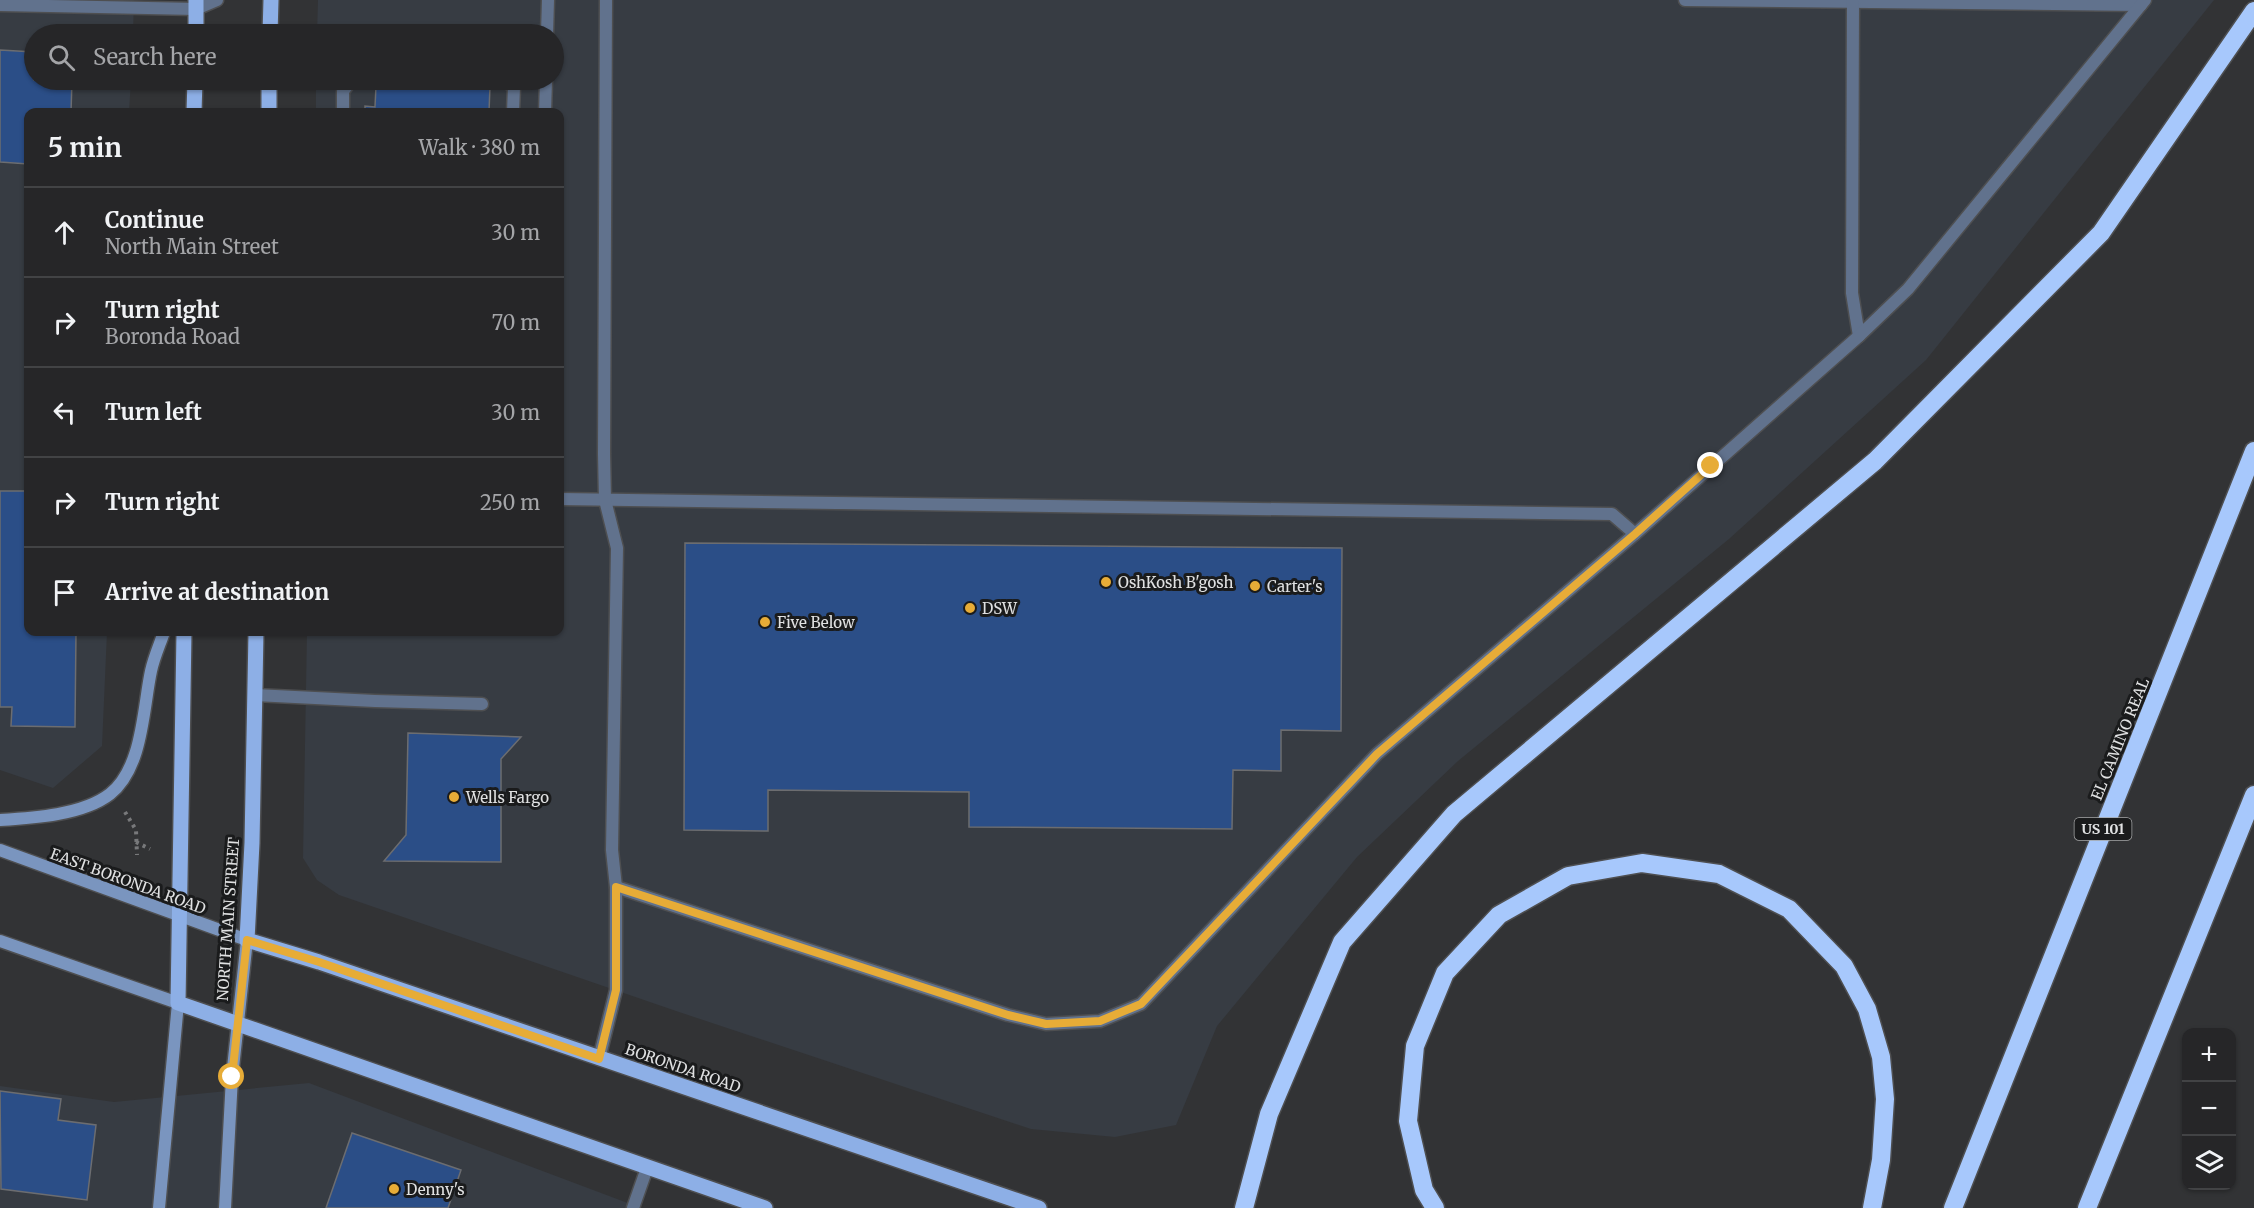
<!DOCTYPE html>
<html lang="en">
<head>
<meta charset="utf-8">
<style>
	:root { --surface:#262628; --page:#2e2e30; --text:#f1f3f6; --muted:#a4a5a8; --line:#424345 }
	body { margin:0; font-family:Merriweather,serif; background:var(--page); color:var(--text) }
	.controls { position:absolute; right:18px; bottom:18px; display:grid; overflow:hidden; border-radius:12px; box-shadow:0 2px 4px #0004 }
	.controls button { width:54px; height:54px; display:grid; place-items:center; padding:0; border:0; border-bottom:2px solid var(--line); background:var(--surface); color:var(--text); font:30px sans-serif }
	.stop { position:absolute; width:18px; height:18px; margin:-14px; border:4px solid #e7ac37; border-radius:50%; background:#fff }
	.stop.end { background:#e7ac37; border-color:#fff; box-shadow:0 2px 6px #0008 }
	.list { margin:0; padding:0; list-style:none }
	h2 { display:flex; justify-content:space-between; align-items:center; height:78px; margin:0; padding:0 24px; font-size:26px }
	h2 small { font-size:20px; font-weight:400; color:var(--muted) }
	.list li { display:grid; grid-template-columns:39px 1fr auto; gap:18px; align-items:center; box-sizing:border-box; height:90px; padding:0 24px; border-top:2px solid var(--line) }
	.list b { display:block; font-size:22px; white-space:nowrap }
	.list p { margin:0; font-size:20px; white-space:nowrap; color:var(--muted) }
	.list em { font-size:20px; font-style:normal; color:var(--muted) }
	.icon { flex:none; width:33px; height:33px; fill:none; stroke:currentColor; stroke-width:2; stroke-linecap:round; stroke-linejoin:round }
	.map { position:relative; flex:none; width:2254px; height:1208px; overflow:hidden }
	.search { position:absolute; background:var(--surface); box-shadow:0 2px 4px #0004; left:24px; top:24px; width:540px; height:66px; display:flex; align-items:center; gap:15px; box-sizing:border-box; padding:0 21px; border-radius:33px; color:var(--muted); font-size:22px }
	.panel { position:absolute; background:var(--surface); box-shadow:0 2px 4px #0004; left:24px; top:108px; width:540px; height:528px; border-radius:12px }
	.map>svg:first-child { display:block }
	.built { fill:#373c43 }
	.building { fill:#2b4e87; stroke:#6c6d70; stroke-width:1.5 }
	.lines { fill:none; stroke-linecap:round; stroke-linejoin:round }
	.service-casing { stroke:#4e4f51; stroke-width:15 }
	.secondary-casing { stroke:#4e4f51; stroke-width:15 }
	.primary-casing { stroke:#4e4f51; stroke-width:18 }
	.motorway-casing { stroke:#4e4f51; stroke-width:21 }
	.path { stroke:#78797b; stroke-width:4; stroke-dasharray:3 4.5; stroke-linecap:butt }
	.service { stroke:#61728d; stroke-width:12 }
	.secondary { stroke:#7a95bf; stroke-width:12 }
	.primary { stroke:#8dafe6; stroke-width:15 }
	.motorway { stroke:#a7c8fc; stroke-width:18 }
	.route { stroke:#e7ac37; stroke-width:8 }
	.poi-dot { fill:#e7ac37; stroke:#1a1b1c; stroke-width:2 }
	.labels { text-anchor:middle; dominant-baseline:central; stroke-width:6; stroke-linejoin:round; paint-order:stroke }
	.shield { fill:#1a1b1c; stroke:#a5a6a7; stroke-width:1.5 }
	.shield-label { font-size:14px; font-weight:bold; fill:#e0e1e2 }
	.poi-label { font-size:15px; fill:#e0e1e2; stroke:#1a1b1c; text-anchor:start }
	.street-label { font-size:15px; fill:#e0e1e2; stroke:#1a1b1c }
</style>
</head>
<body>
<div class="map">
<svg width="2254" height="1208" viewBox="0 0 2254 1208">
	<rect width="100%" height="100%" fill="#323335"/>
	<g class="built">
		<polygon points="0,0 134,0 133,34 34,34 34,80 131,80 129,112 28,112 28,632 107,632 102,746 53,788 0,770"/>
		<polygon points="318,0 2214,0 1926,360 1729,539 1458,761 1357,857 1217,1026 1176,1125 1115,1137 1031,1129 679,1012 339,895 317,880 303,858 307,632 560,632 560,112 316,112 316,80 554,80 554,34 317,34"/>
		<polygon points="309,1083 641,1208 0,1208 0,1086 114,1102"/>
	</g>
	<g class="building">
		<polygon points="397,32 454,32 454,34 398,34"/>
		<polygon points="0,50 34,52 34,80 72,80 71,112 28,112 28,164 0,162"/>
		<polygon points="399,80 454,80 454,88 490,86 489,112 365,112 365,106 375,107 376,86 399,88"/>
		<polygon points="0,491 28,491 28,632 76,632 75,727 11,726 12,707 0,707"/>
		<polygon points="685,543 1342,548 1341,731 1281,730 1281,771 1233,770 1232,829 969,827 969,792 768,790 768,831 684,830"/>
		<polygon points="408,733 521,737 501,759 501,862 384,861 406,835"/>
		<polygon points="0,1091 61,1099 58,1120 96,1125 87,1200 1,1189"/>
		<polygon points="352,1133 461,1170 448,1208 326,1208"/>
	</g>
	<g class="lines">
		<g class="service-casing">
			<g id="service">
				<polyline points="1685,0 2141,5"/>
				<polyline points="1853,0 1852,293 1859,336"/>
				<polyline points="0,5 196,9 217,0"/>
				<polyline points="547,34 548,0"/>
				<polyline points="503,80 514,87 513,112"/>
				<polyline points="343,112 343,91 352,80"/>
				<polyline points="545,112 546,80"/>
				<polyline points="560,499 1612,514 1635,534"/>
				<polyline points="255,695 375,701 482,704"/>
				<polyline points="616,887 1008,1015 1046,1024 1100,1021 1141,1004 1377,754 1635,534 1859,336 1908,289 2145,0"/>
				<polyline points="599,1059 616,990 616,887 612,850 617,548 605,500 604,454 606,0"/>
				<polyline points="633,1208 647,1168"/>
			</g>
		</g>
		<g class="secondary-casing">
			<g id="secondary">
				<path d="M0,820C33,818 83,815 110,794C143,768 143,708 151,671C154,657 160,644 164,632"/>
				<polyline points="0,850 247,940 232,1077 225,1208"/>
				<polyline points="0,941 178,1003 159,1208"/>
			</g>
		</g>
		<g class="primary-casing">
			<g id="primary">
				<polyline points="196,34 196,0"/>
				<polyline points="270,34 271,0"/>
				<polyline points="194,112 195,80"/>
				<polyline points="269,112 269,80"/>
				<polyline points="184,632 178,1003 765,1208"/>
				<polyline points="256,632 252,843 247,940 319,962 1039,1208"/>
			</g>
		</g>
		<g class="motorway-casing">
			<g id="motorway">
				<polyline points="1244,1208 1269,1114 1342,942 1454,814 1875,461 2101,233 2254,11"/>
				<polyline points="1435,1208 1424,1190 1408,1121 1415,1046 1445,973 1499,915 1568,876 1642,863 1719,874 1789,909 1844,966 1867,1009 1881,1057 1885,1099 1881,1160 1872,1208"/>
				<polyline points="1953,1208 2254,451"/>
				<polyline points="2087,1208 2254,795"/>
			</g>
		</g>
		<g class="path">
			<polyline points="125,812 136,830 137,855"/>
			<polyline points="136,842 150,849"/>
		</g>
		<use href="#service" class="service"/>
		<use href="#secondary" class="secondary"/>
		<use href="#primary" class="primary"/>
		<use href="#motorway" class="motorway"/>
	</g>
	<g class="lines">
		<polyline class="route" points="232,1077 247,940 319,962 599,1059 616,990 616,887 1008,1015 1046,1024 1100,1021 1141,1004 1377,754 1635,534 1711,466"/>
	</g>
	<g class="poi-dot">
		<circle cx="1106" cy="582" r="6"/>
		<circle cx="1255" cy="586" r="6"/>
		<circle cx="970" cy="608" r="6"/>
		<circle cx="765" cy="622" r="6"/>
		<circle cx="454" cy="797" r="6"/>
		<circle cx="394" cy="1189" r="6"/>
	</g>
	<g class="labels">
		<rect class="shield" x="2074.5" y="818" width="57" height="22" rx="4.5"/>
		<g class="shield-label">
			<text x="2103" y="829">US 101</text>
		</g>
		<g class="poi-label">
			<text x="1118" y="582">OshKosh B'gosh</text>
			<text x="1267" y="586">Carter's</text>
			<text x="982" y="608">DSW</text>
			<text x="777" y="622">Five Below</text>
			<text x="466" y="797">Wells Fargo</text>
			<text x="406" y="1189">Denny's</text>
		</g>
		<g class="street-label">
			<text transform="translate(2120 739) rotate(-68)">EL CAMINO REAL</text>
			<text transform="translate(128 881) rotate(20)">EAST BORONDA ROAD</text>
			<text transform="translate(228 919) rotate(-86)">NORTH MAIN STREET</text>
			<text transform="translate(683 1068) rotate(19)">BORONDA ROAD</text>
		</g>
	</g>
</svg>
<div class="controls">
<button>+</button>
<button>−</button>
<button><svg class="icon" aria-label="layers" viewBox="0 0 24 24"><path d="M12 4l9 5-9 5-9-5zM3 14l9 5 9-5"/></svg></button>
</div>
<div class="stop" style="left:232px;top:1077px"></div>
<div class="stop end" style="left:1711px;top:466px"></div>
<div class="search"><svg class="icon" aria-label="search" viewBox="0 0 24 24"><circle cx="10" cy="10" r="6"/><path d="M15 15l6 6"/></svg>Search here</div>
<section class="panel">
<h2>5 min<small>Walk · 380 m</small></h2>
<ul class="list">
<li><svg class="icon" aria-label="ahead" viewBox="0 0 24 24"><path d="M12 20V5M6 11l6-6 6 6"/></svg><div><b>Continue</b><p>North Main Street</p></div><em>30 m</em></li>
<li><svg class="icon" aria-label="right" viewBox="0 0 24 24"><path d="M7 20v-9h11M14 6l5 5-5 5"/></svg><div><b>Turn right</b><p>Boronda Road</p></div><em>70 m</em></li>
<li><svg class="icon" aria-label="left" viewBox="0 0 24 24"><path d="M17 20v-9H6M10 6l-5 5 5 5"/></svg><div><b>Turn left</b></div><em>30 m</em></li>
<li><svg class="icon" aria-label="right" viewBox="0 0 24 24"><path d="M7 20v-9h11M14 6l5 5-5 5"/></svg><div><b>Turn right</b></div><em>250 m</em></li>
<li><svg class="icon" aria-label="arrive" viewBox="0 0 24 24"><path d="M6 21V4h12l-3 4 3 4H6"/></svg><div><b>Arrive at destination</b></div></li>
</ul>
</section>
</div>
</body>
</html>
